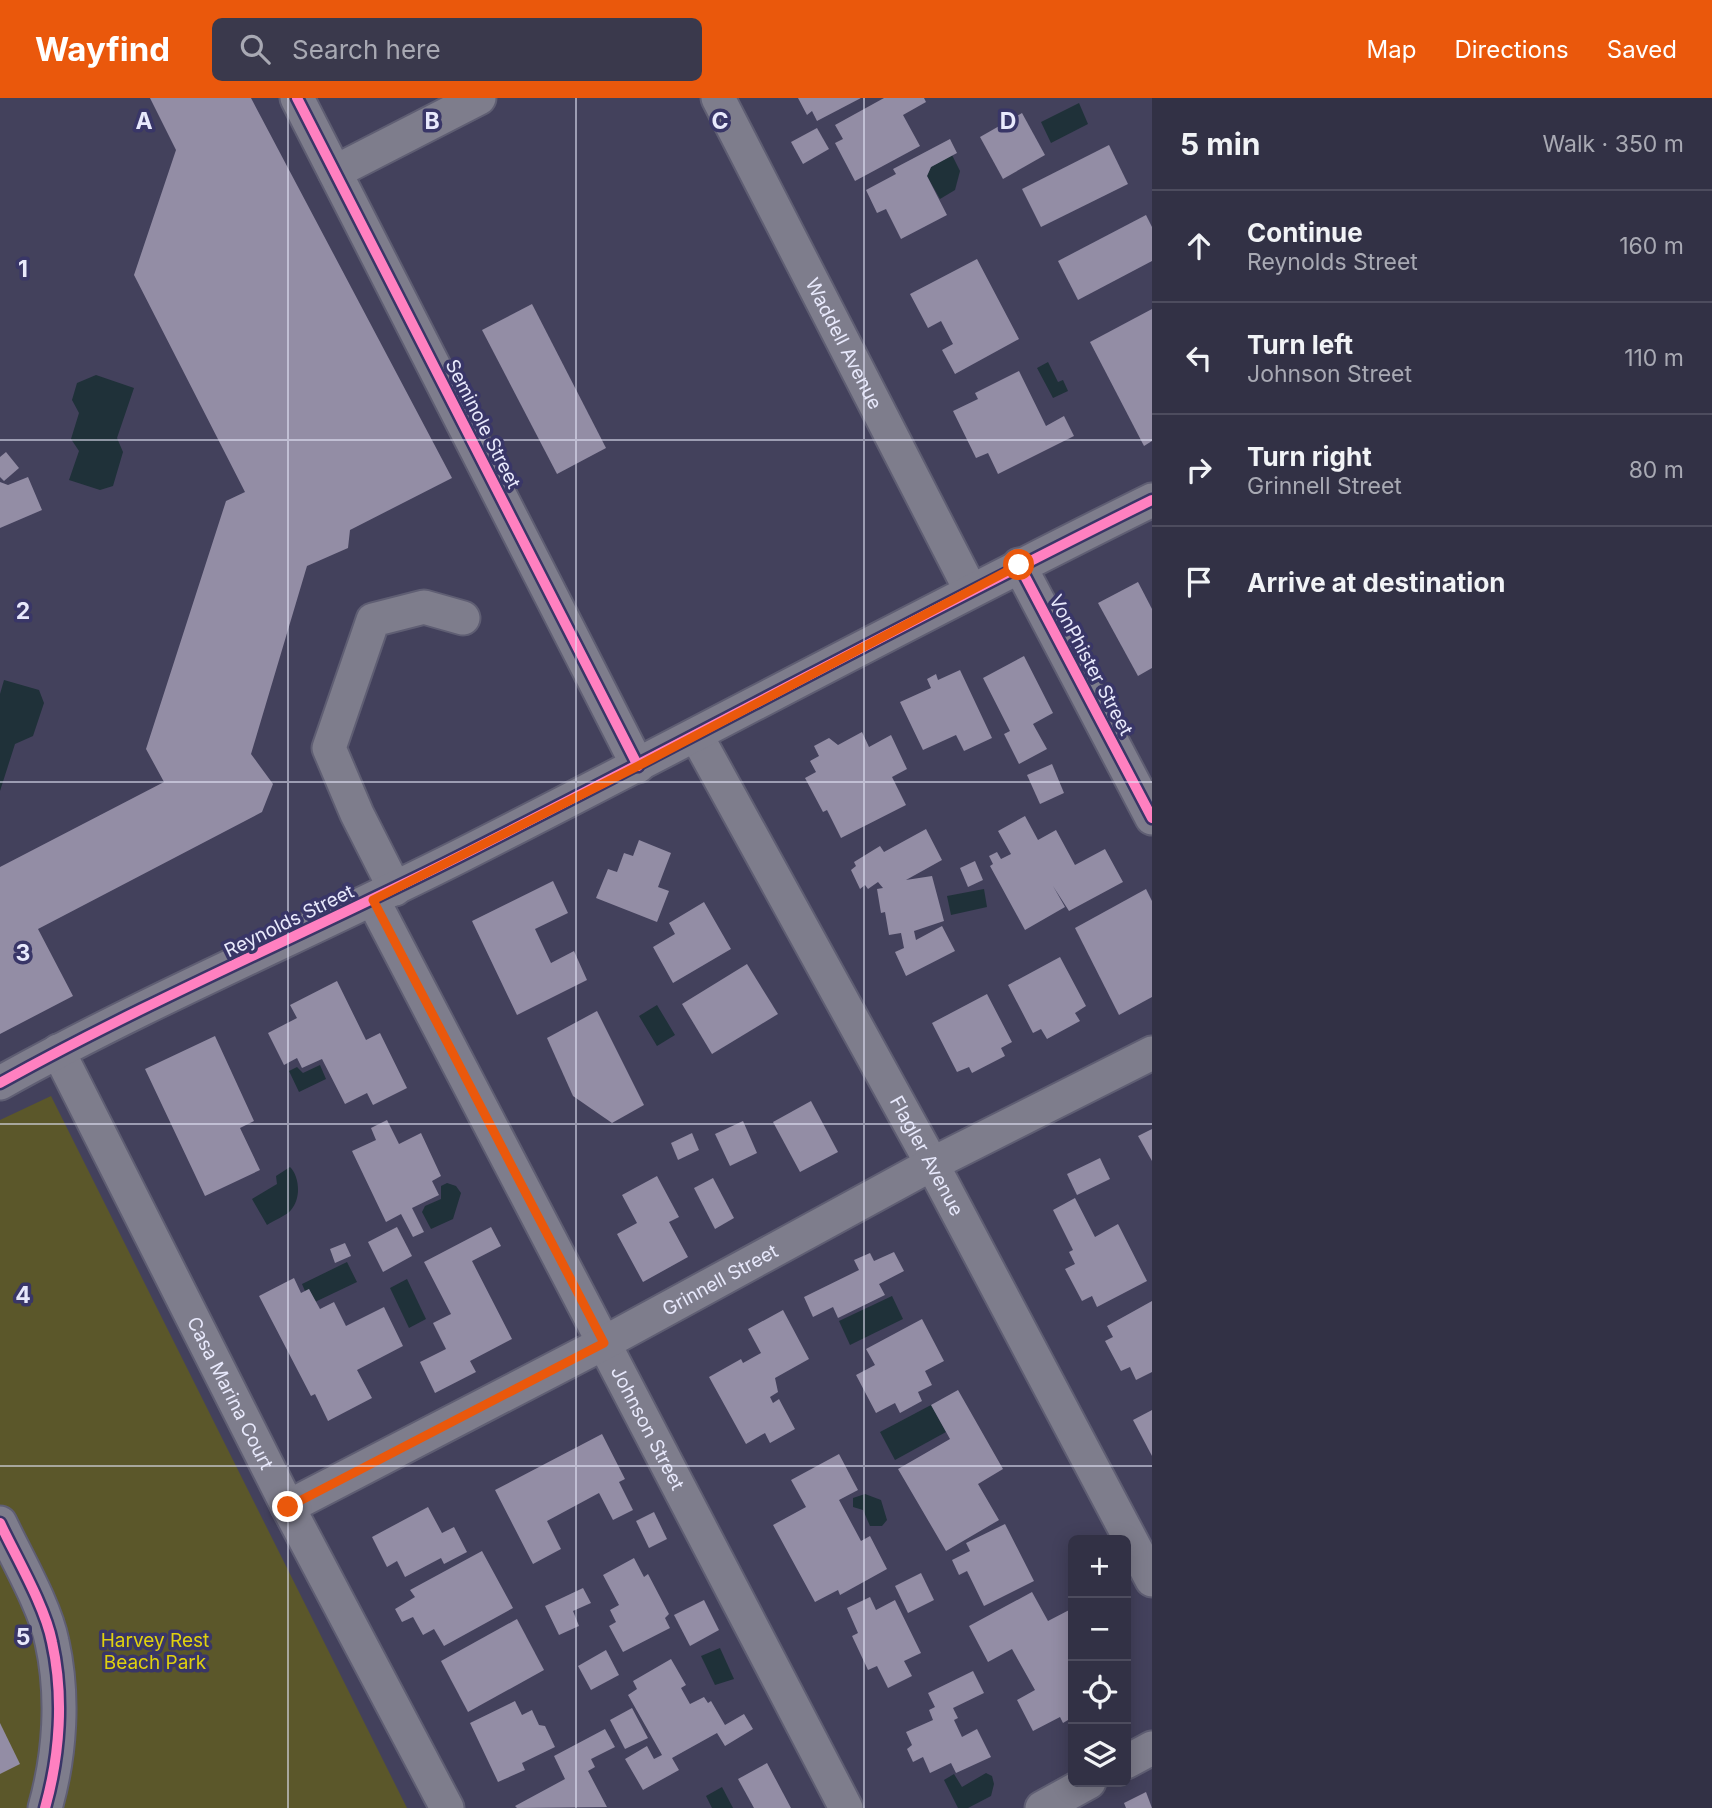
<!DOCTYPE html>
<html lang="en">
<head>
<meta charset="utf-8">
<style>
	:root { --surface:#323145; --page:#3a394c; --text:#f1f3f6; --muted:#a8a9b3; --line:#4d4c5e; --accent:#ea580c }
	body { margin:0; font-family:Inter,sans-serif; background:var(--page); color:var(--text) }
	.controls { position:absolute; right:21px; bottom:21px; display:grid; overflow:hidden; border-radius:10px; box-shadow:0 4px 18px #0003 }
	.controls button { width:63px; height:63px; display:grid; place-items:center; padding:0; border:0; border-bottom:2px solid var(--line); background:var(--surface); color:var(--text); font:35px sans-serif }
	.stop { position:absolute; width:21px; height:21px; margin:-16px; border:5px solid #ea580c; border-radius:50%; background:#fff }
	.stop.end { background:#ea580c; border-color:#fff; box-shadow:0 2px 7px #0008 }
	.list { margin:0; padding:0; list-style:none }
	h2 { display:flex; justify-content:space-between; align-items:center; height:91px; margin:0; padding:0 28px; font-size:30px }
	h2 small { font-size:23px; font-weight:400; color:var(--muted) }
	.list li { display:grid; grid-template-columns:46px 1fr auto; gap:21px; align-items:center; box-sizing:border-box; height:112px; padding:0 28px; border-top:2px solid var(--line) }
	.list b { display:block; font-size:26px; white-space:nowrap }
	.list p { margin:0; font-size:23px; white-space:nowrap; color:var(--muted) }
	.list em { font-size:23px; font-style:normal; color:var(--muted) }
	.icon { flex:none; width:38px; height:38px; fill:none; stroke:currentColor; stroke-width:2; stroke-linecap:round; stroke-linejoin:round }
	.map { position:relative; flex:none; width:1152px; height:1710px; overflow:hidden }
	header { display:flex; align-items:center; gap:42px; box-sizing:border-box; height:98px; padding:0 35px; background:var(--accent); color:#fff }
	header strong { font-size:33px }
	nav { display:flex; gap:38px; margin-inline-start:auto; font-size:24px }
	.search { width:490px; height:63px; background:var(--page); display:flex; align-items:center; gap:18px; box-sizing:border-box; padding:0 24px; border-radius:10px; color:var(--muted); font-size:26px }
	main { display:flex }
	aside { flex:1; background:var(--surface) }
	.map>svg:first-child { display:block }
	.green { fill:#5b572a }
	.water { fill:#1f3139 }
	.building { fill:#938da5 }
	.lines { fill:none; stroke-linecap:round; stroke-linejoin:round }
	.minor-casing { stroke:#5f5e73; stroke-width:37 }
	.minor { stroke:#7e7d8c; stroke-width:33 }
	.cycleway-casing { stroke:#393667; stroke-width:15 }
	.cycleway { stroke:#ff80c0; stroke-width:10 }
	.route { stroke:#ea580c; stroke-width:9 }
	.grid { fill:none; stroke:#e8e9fc; stroke-width:2; stroke-opacity:0.55 }
	.labels { text-anchor:middle; dominant-baseline:central; stroke-width:7; stroke-linejoin:round; paint-order:stroke }
	.street-label { font-size:19px; fill:#e8e9fc; stroke:#393667 }
	.park-label { font-size:19px; fill:#e0d10e; stroke:#393667 }
	.grid-label { font-size:23px; text-anchor:middle; font-weight:bold; fill:#e8e9fc; stroke:#393667; stroke-width:7; stroke-linejoin:round; paint-order:stroke }
</style>
</head>
<body>
<header>
<strong>Wayfind</strong>
<div class="search"><svg class="icon" aria-label="search" viewBox="0 0 24 24"><circle cx="10" cy="10" r="6"/><path d="M15 15l6 6"/></svg>Search here</div>
<nav><a>Map</a><a>Directions</a><a>Saved</a></nav>
</header>
<main>
<div class="map">
<svg width="1152" height="1710" viewBox="0 0 1152 1710">
	<rect width="100%" height="100%" fill="#43415c"/>
	<polygon class="green" points="51,998 407,1710 0,1710 0,1022"/>
	<g class="water">
		<polygon points="1079,5 1088,26 1051,45 1041,24"/>
		<polygon points="952,57 960,73 955,92 940,101 927,78 931,69"/>
		<polygon points="1048,264 1058,284 1063,282 1068,293 1053,300 1037,270"/>
		<polygon points="96,277 134,290 117,340 123,354 113,388 100,392 69,382 79,353 71,341 79,315 72,302 77,285"/>
		<polygon points="4,582 39,592 44,605 33,638 15,646 0,693 0,596"/>
		<polygon points="984,791 987,809 951,817 947,798"/>
		<polygon points="657,907 675,937 657,948 639,918"/>
		<polygon points="320,967 326,981 299,994 289,973 297,969 303,975"/>
		<path d="M290,1069C300,1079 301,1101 291,1112C286,1118 274,1122 267,1127L252,1101L277,1086L276,1078Z"/>
		<polygon points="447,1085 456,1088 461,1095 453,1121 431,1131 422,1114 425,1108 441,1101 441,1088"/>
		<polygon points="347,1164 357,1184 315,1204 309,1191 305,1193 302,1186"/>
		<polygon points="407,1181 426,1221 409,1230 390,1190"/>
		<polygon points="892,1198 903,1221 850,1247 839,1223"/>
		<polygon points="931,1307 946,1334 895,1362 880,1334"/>
		<polygon points="865,1396 881,1402 887,1422 882,1428 870,1428 863,1412 853,1409 853,1400"/>
		<polygon points="720,1550 734,1581 715,1587 701,1558"/>
		<polygon points="986,1675 992,1678 994,1686 991,1698 968,1710 958,1710 944,1682 954,1676 962,1689"/>
		<polygon points="722,1689 733,1710 712,1710 706,1698"/>
	</g>
	<g class="building">
		<polygon points="150,0 251,0 452,380 350,432 348,450 307,468 251,656 273,686 262,714 38,831 73,898 0,936 0,769 164,684 146,651 226,403 245,394 134,177 176,52"/>
		<polygon points="798,0 861,0 817,23 812,13 807,17"/>
		<polygon points="884,0 924,0 926,4 903,17 920,48 855,83 835,45 843,41 835,27"/>
		<polygon points="1022,15 1045,57 1003,81 980,39"/>
		<polygon points="817,30 829,51 803,66 791,44"/>
		<polygon points="950,41 957,55 931,69 927,78 947,117 901,141 886,111 877,115 866,92 896,76 893,71"/>
		<polygon points="1109,47 1128,86 1041,129 1022,91"/>
		<polygon points="1146,117 1152,129 1152,163 1078,202 1058,163"/>
		<polygon points="977,161 1019,241 955,276 942,252 953,246 941,223 928,230 910,196"/>
		<polygon points="532,206 606,350 557,376 482,232"/>
		<polygon points="1152,211 1152,343 1144,348 1090,244"/>
		<polygon points="1019,273 1046,328 1064,318 1074,338 998,376 988,355 976,360 953,313 978,301 975,295"/>
		<polygon points="6,354 19,370 4,383 0,379 0,359"/>
		<polygon points="28,379 42,412 0,430 0,384 8,387"/>
		<polygon points="1138,484 1152,511 1152,570 1138,578 1098,505"/>
		<polygon points="1024,558 1053,615 1033,626 1047,651 1019,666 1004,636 1010,633 983,580"/>
		<polygon points="960,572 992,640 964,653 956,637 923,652 900,604 931,590 927,581 936,576 938,582"/>
		<polygon points="862,634 869,649 891,637 907,671 892,679 906,707 841,740 827,712 823,714 805,680 816,674 810,663 819,658 814,648 829,640 838,647"/>
		<polygon points="1052,666 1064,695 1040,706 1027,677"/>
		<polygon points="1025,718 1038,742 1056,732 1075,767 1105,751 1123,784 1069,813 1053,788 1065,809 1025,832 990,768 993,766 989,758 997,754 1001,761 1011,756 998,733"/>
		<polygon points="926,731 942,762 906,782 932,778 944,823 914,833 916,842 942,828 955,853 906,878 895,854 904,850 901,835 889,837 885,814 881,815 877,791 883,790 878,784 868,791 865,787 860,791 851,772 856,768 854,764 880,748 884,754"/>
		<polygon points="639,742 671,755 658,789 669,793 657,824 596,800 608,771 617,774 624,755 633,758"/>
		<polygon points="975,763 983,782 968,789 960,770"/>
		<polygon points="553,783 568,815 535,831 551,865 574,853 587,882 517,917 472,823"/>
		<polygon points="1146,791 1152,803 1152,899 1119,917 1075,830"/>
		<polygon points="704,804 731,851 673,885 653,849 675,836 669,825"/>
		<polygon points="1060,859 1086,908 1075,915 1080,923 1047,941 1041,931 1033,935 1008,887"/>
		<polygon points="747,866 778,916 712,956 682,906"/>
		<polygon points="337,883 366,942 380,935 407,990 373,1007 367,995 345,1006 322,961 302,970 297,960 284,967 268,935 297,920 290,907"/>
		<polygon points="987,896 1012,944 1001,950 1005,958 972,975 969,969 957,974 932,925"/>
		<polygon points="597,913 644,1007 612,1025 573,998 547,940"/>
		<polygon points="215,938 254,1023 240,1030 260,1072 205,1098 145,971"/>
		<polygon points="811,1003 838,1054 800,1074 773,1024"/>
		<polygon points="387,1022 399,1046 421,1035 441,1078 432,1083 439,1097 412,1110 424,1134 413,1139 401,1116 386,1124 352,1053 376,1042 371,1030"/>
		<polygon points="743,1023 757,1055 730,1068 715,1036"/>
		<polygon points="1152,1031 1152,1063 1138,1038"/>
		<polygon points="692,1035 699,1052 678,1062 671,1045"/>
		<polygon points="1100,1060 1110,1081 1077,1097 1067,1076"/>
		<polygon points="657,1078 679,1119 669,1124 688,1159 643,1184 617,1136 637,1125 622,1097"/>
		<polygon points="713,1080 734,1120 715,1131 694,1090"/>
		<polygon points="1075,1100 1095,1139 1118,1126 1147,1183 1097,1209 1092,1198 1082,1203 1065,1171 1075,1166 1069,1154 1073,1152 1053,1112"/>
		<polygon points="397,1129 412,1158 383,1174 368,1144"/>
		<polygon points="491,1129 501,1148 472,1163 512,1241 470,1263 476,1274 435,1295 420,1264 446,1251 433,1225 451,1216 424,1164"/>
		<polygon points="345,1145 351,1158 335,1165 330,1151"/>
		<polygon points="894,1154 904,1173 879,1186 885,1197 838,1220 833,1209 813,1219 804,1199 859,1172 854,1162 870,1155 874,1163"/>
		<polygon points="294,1180 301,1195 309,1191 320,1211 334,1204 346,1228 384,1209 403,1248 357,1272 372,1300 328,1323 315,1296 311,1298 259,1198"/>
		<polygon points="1152,1203 1152,1274 1136,1282 1130,1269 1121,1273 1105,1243 1113,1239 1107,1228"/>
		<polygon points="783,1212 809,1261 775,1280 778,1294 770,1299 773,1305 779,1301 795,1331 770,1345 765,1335 746,1346 709,1279 741,1261 743,1265 761,1255 748,1231"/>
		<polygon points="922,1221 944,1263 925,1273 932,1287 918,1294 922,1303 900,1315 895,1305 876,1315 856,1277 875,1267 866,1251"/>
		<polygon points="958,1292 1003,1371 978,1386 999,1422 946,1453 898,1371 950,1341 931,1307"/>
		<polygon points="1152,1312 1152,1358 1133,1322"/>
		<polygon points="602,1336 625,1381 619,1384 633,1412 613,1422 599,1395 547,1423 561,1451 533,1466 495,1392"/>
		<polygon points="839,1356 858,1392 839,1402 861,1443 870,1438 887,1471 840,1497 838,1492 815,1504 773,1427 806,1409 791,1382"/>
		<polygon points="428,1409 442,1435 454,1429 467,1454 444,1466 441,1460 405,1479 397,1463 387,1469 372,1439"/>
		<polygon points="654,1414 667,1441 649,1450 636,1423"/>
		<polygon points="1005,1426 1034,1483 984,1508 967,1473 959,1477 952,1462 970,1453 966,1445"/>
		<polygon points="482,1453 513,1510 444,1548 434,1531 423,1537 413,1519 402,1524 395,1511 415,1499 410,1492"/>
		<polygon points="634,1460 644,1479 648,1476 669,1516 665,1520 670,1530 623,1554 609,1528 616,1524 610,1512 619,1507 603,1477"/>
		<polygon points="921,1475 934,1502 908,1515 895,1488"/>
		<polygon points="583,1490 591,1505 573,1513 579,1528 559,1537 545,1508"/>
		<polygon points="1032,1494 1048,1523 1073,1510 1073,1619 1063,1625 1060,1619 1033,1633 1017,1602 1035,1592 1012,1551 988,1564 969,1528"/>
		<polygon points="870,1499 876,1512 895,1502 921,1555 904,1563 912,1578 888,1590 877,1568 868,1572 852,1538 858,1535 847,1510"/>
		<polygon points="704,1502 719,1532 690,1548 674,1517"/>
		<polygon points="517,1521 544,1572 468,1614 441,1563"/>
		<polygon points="606,1552 619,1577 591,1592 578,1568"/>
		<polygon points="671,1561 686,1587 681,1590 690,1606 704,1599 708,1605 711,1603 725,1627 744,1616 753,1631 725,1648 717,1635 672,1660 679,1672 643,1692 625,1661 647,1648 654,1661 662,1657 628,1597 637,1591 633,1583"/>
		<polygon points="973,1573 984,1595 953,1610 958,1620 954,1622 962,1639 977,1631 991,1659 956,1675 951,1665 930,1675 923,1659 913,1664 907,1651 912,1647 906,1634 933,1622 929,1612 935,1609 928,1595"/>
		<polygon points="515,1603 522,1617 532,1612 539,1627 545,1628 555,1649 522,1665 525,1672 498,1684 470,1625"/>
		<polygon points="632,1610 648,1640 625,1651 610,1622"/>
		<polygon points="0,1625 20,1666 0,1676"/>
		<polygon points="605,1631 615,1649 591,1661 595,1669 588,1673 607,1709 517,1710 515,1708 565,1681 554,1658"/>
		<polygon points="767,1665 791,1710 754,1710 738,1681"/>
		<polygon points="1146,1694 1152,1710 1126,1710 1124,1705"/>
	</g>
	<g class="lines">
		<g class="minor-casing">
			<g id="minor">
				<polyline points="297,0 638,668"/>
				<path id="s1" d="M718,0L970,491"/>
				<polyline points="335,74 479,0"/>
				<polyline points="1019,467 1152,720"/>
				<path id="s2" d="M696,637L932,1066L1152,1482"/>
				<polyline points="395,791 357,716 329,650 373,522 424,509 463,520"/>
				<path id="s3" d="M373,802L846,1710"/>
				<path id="s4" d="M58,953L288,1409L447,1710"/>
				<path d="M0,985C149,902 307,835 460,758C691,641 919,517 1152,402"/>
				<path id="s5" d="M288,1409L604,1245L932,1066L1152,955"/>
				<path d="M0,1425C16,1459 45,1508 52,1544C64,1598 60,1657 45,1710"/>
				<polyline points="1126,1664 1152,1650"/>
				<polyline points="1042,1710 1089,1684"/>
			</g>
		</g>
		<use href="#minor" class="minor"/>
		<g class="cycleway-casing">
			<g id="cycleway">
				<polyline points="297,0 638,668"/>
				<polyline points="1019,467 1152,720"/>
				<path d="M0,985C149,902 307,835 460,758C691,641 919,517 1152,402"/>
				<path d="M0,1425C16,1459 45,1508 52,1544C64,1598 60,1657 45,1710"/>
			</g>
		</g>
		<use href="#cycleway" class="cycleway"/>
	</g>
	<g class="lines">
		<polyline class="route" points="288,1409 604,1245 373,802 638,668 1019,467"/>
	</g>
	<path class="grid" d="M288,0V1710M576,0V1710M864,0V1710M0,342H1152M0,684H1152M0,1026H1152M0,1368H1152"/>
	<g class="labels">
		<g class="street-label">
			<text stroke="none"><textPath href="#s1" startOffset="276">Waddell Avenue</textPath></text>
			<text transform="translate(483 326) rotate(63)">Seminole Street</text>
			<text transform="translate(1091 567) rotate(62)">VonPhister Street</text>
			<text transform="translate(289 823) rotate(-26)">Reynolds Street</text>
			<text stroke="none"><textPath href="#s2" startOffset="480">Flagler Avenue</textPath></text>
			<text stroke="none"><textPath href="#s5" startOffset="488">Grinnell Street</textPath></text>
			<text stroke="none"><textPath href="#s4" startOffset="383">Casa Marina Court</textPath></text>
			<text stroke="none"><textPath href="#s3" startOffset="595">Johnson Street</textPath></text>
		</g>
		<g class="park-label">
			<text x="155" y="1542">Harvey Rest<tspan x="155" dy="22">Beach Park</tspan></text>
		</g>
	</g>
	<g class="grid-label">
		<text x="144" y="31">A</text>
		<text x="432" y="31">B</text>
		<text x="720" y="31">C</text>
		<text x="1008" y="31">D</text>
		<text x="23" y="179">1</text>
		<text x="23" y="521">2</text>
		<text x="23" y="863">3</text>
		<text x="23" y="1205">4</text>
		<text x="23" y="1547">5</text>
	</g>
</svg>
<div class="controls">
<button>+</button>
<button>−</button>
<button><svg class="icon" aria-label="locate" viewBox="0 0 24 24"><circle cx="12" cy="12" r="6"/><path d="M12 2v4M12 18v4M2 12h4M18 12h4"/></svg></button>
<button><svg class="icon" aria-label="layers" viewBox="0 0 24 24"><path d="M12 4l9 5-9 5-9-5zM3 14l9 5 9-5"/></svg></button>
</div>
<div class="stop" style="left:1019px;top:467px"></div>
<div class="stop end" style="left:288px;top:1409px"></div>
</div>
<aside>
<h2>5 min<small>Walk · 350 m</small></h2>
<ul class="list">
<li><svg class="icon" aria-label="ahead" viewBox="0 0 24 24"><path d="M12 20V5M6 11l6-6 6 6"/></svg><div><b>Continue</b><p>Reynolds Street</p></div><em>160 m</em></li>
<li><svg class="icon" aria-label="left" viewBox="0 0 24 24"><path d="M17 20v-9H6M10 6l-5 5 5 5"/></svg><div><b>Turn left</b><p>Johnson Street</p></div><em>110 m</em></li>
<li><svg class="icon" aria-label="right" viewBox="0 0 24 24"><path d="M7 20v-9h11M14 6l5 5-5 5"/></svg><div><b>Turn right</b><p>Grinnell Street</p></div><em>80 m</em></li>
<li><svg class="icon" aria-label="arrive" viewBox="0 0 24 24"><path d="M6 21V4h12l-3 4 3 4H6"/></svg><div><b>Arrive at destination</b></div></li>
</ul>
</aside>
</main>
</body>
</html>
